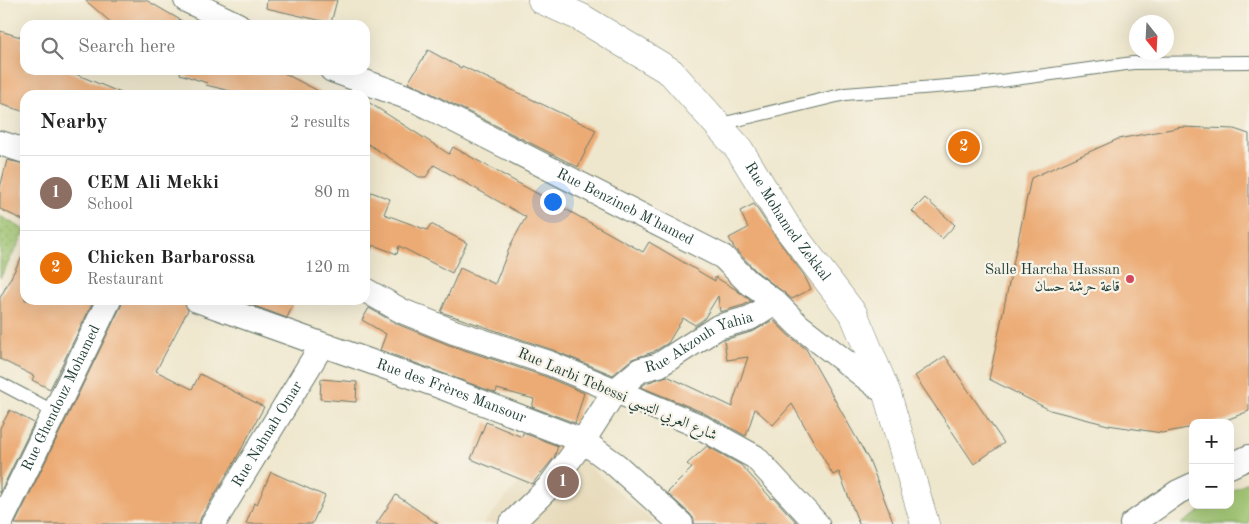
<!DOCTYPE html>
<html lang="en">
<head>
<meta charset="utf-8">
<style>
	:root { --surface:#fff; --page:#f6f6f6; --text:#222; --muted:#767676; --line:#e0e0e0; --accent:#111827 }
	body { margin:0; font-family:"Old Standard TT",Amiri,serif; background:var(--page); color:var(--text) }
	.controls { position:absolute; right:15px; bottom:15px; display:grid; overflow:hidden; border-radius:10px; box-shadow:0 5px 20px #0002 }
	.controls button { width:45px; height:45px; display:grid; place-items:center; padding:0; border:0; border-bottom:1px solid var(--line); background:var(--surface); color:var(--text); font:25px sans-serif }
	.compass { position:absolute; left:1129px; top:15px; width:45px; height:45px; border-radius:50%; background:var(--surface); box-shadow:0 5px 20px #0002; rotate:162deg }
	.you { position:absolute; left:552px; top:201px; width:18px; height:18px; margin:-12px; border:4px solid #fff; border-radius:50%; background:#1a73e8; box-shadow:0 0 0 8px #1a73e833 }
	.badge { display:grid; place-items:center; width:32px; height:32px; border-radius:50%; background:var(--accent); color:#fff; font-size:16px; font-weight:700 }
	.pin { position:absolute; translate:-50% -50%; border:2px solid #fff; box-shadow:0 1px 5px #0006 }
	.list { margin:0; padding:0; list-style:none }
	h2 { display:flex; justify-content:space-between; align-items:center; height:65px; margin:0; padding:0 20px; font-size:21px }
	h2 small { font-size:16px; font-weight:400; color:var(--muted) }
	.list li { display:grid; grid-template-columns:32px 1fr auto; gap:15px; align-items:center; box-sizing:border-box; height:75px; padding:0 20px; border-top:1px solid var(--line) }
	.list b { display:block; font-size:19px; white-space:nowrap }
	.list p { margin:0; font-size:16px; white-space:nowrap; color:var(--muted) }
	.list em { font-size:16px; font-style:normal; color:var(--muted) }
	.icon { flex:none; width:28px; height:28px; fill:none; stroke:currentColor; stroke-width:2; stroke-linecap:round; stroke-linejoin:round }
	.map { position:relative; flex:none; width:1249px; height:524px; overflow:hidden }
	.search { position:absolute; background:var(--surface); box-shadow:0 5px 20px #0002; left:20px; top:20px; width:350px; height:55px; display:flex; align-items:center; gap:12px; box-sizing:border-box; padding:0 18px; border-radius:15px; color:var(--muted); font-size:19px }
	.panel { position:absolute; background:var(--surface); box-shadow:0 5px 20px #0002; left:20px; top:90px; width:350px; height:215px; border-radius:15px }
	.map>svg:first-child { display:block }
	.built { fill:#e7daba }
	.grass { fill:url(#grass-dots); stroke:#5e8050 }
	.garden { fill:#9cc26d; stroke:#5e8050 }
	.building { fill:#ecab74 }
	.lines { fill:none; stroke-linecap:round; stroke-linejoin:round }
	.service-casing { stroke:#68786a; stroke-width:14 }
	.minor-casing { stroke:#68786a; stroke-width:26 }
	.tertiary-casing { stroke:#68786a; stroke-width:29 }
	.service { stroke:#fff; stroke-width:12 }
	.minor { stroke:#fff; stroke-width:24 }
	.tertiary { stroke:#fff; stroke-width:28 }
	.poi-dot { fill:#d1495b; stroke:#f7f3e8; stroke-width:2 }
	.labels { text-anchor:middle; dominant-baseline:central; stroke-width:4.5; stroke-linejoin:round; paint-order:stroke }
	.street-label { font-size:15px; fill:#1f3d34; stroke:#f7f3e8 }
	.poi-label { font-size:15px; fill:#1f3d34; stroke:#f7f3e8; text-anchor:end }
</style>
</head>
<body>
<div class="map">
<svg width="1249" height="524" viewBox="0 0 1249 524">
	<defs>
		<pattern id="grass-dots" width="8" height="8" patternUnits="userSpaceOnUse" patternTransform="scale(1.25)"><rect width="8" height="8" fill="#9cc26d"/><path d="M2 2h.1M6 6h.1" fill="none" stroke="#7f9f5a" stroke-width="1.8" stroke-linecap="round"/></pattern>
	</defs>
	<rect width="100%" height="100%" fill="#f7f3e8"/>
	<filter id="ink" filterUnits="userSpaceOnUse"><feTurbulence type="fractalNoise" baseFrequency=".02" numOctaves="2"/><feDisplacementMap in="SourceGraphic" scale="10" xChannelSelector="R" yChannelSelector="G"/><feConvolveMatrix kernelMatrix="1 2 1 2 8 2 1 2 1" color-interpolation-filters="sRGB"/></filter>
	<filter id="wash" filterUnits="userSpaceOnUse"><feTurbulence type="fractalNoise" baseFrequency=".0096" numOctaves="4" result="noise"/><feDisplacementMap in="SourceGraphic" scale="20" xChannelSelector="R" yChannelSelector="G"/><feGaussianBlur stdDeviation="1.12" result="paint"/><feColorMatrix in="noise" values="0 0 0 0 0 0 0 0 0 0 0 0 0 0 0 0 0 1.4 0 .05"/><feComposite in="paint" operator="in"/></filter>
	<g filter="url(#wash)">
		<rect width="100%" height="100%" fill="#efe7cd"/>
		<polygon class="built" points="557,439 656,524 483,524"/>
		<polygon class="grass" points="0,216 25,230 25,232 0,278"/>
		<polygon class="garden" points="1249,481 1249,524 1181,524 1210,505 1230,505 1230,492"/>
		<g id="blocks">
			<g class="building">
				<polygon points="85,0 146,0 189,25 114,25"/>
				<polygon points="267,0 337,0 331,23 266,8"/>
				<polygon points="0,31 24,38 21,49 25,50 25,70 66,70 126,95 25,95 25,112 0,104"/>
				<polygon points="428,50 461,68 462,66 596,130 578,167 421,88 408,83"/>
				<polygon points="181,70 278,70 326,95 246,95 206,85 207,83 180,74"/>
				<polygon points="365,100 449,154 453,147 643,252 649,242 715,281 715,277 735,289 751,301 744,305 720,312 718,296 704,319 695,325 683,318 668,343 653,352 632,359 613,375 553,350 441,312 460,268 495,284 511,244 526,217 434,165 426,177 419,177 365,142"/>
				<polygon points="1182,127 1234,129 1249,134 1249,411 1224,421 1193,423 1193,427 1162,433 1108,425 1050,410 989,379 1031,178 1118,139"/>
				<polygon points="7,160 25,164 25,221 0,209 0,188"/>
				<polygon points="371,192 390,199 384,214 427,230 431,224 467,243 452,273 399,246 397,254 373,245 367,260 365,260 365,207"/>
				<polygon points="925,198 955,225 942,239 912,211"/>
				<polygon points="754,204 775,236 804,275 811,289 792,299 756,271 734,248 729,238 748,228 740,211"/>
				<polygon points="25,251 25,300 94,300 50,389 32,380 34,376 0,359 0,298"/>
				<polygon points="123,300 184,300 188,310 156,371 192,389 200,374 264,407 235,461 201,517 199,524 15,524 121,306"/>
				<polygon points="238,300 295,300 287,318"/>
				<polygon points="369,308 397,324 449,345 544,376 584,393 575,423 532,407 534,399 497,389 496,393 380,350 386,334 362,320"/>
				<polygon points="773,320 788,335 806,349 870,462 894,524 859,524 839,472 833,475 792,404 773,425 755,409 746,436 702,412 641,387 646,383 667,376 733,407 733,402 748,357 727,360 724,340 754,331"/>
				<polygon points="945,356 1004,443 974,464 915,376"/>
				<polygon points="321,379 357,382 356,402 320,399"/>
				<polygon points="10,410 34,423 0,493 0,428"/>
				<polygon points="486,422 522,437 523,433 558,446 554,458 532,484 471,459"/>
				<polygon points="707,446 741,465 772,499 774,498 798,524 694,524 694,519 690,514 667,493 692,468 687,464"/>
				<polygon points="271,472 325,496 312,524 246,524 254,503 257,504"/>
				<polygon points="396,495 438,524 376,524"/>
			</g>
		</g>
	</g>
	<g filter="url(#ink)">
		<use href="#blocks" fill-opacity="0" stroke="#68786a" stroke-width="1"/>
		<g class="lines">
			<g class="service-casing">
				<g id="service">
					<polyline points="717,125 845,94 986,83 1133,63 1249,62"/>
					<polyline points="0,383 55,412"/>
				</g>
			</g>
			<g class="minor-casing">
				<g id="minor">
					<polyline points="186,0 238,25"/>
					<path id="s1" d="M332,70L415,100L723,257L747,281L775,302L798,325L887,394"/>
					<polyline points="0,143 25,151"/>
					<polyline points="365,290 402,311 454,332 549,363 697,425 755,457 817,524"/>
					<path id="s2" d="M197,300L442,387L583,441L616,465L681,524"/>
					<polyline points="1230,466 1249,457"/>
					<path id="s3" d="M0,524L109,300"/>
					<path id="s4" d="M213,524L322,345"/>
					<path id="s5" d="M511,524L549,487L583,441L615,391L640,370L659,365L718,327L750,318L775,302"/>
					<polyline points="1132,524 1178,492 1193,485"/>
				</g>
			</g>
			<g class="tertiary-casing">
				<g id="tertiary">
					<path id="s6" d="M542,0L580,17L671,72L739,149L787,227L854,315L887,394L925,524"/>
				</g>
			</g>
			<use href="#service" class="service"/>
			<use href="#minor" class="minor"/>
			<use href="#tertiary" class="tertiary"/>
		</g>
	</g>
	<circle class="poi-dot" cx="1130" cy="279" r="5"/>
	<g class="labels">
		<g class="street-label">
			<text stroke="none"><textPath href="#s1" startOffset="324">Rue Benzineb M'hamed</textPath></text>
			<text stroke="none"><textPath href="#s6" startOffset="338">Rue Mohamed Zekkal</textPath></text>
			<text stroke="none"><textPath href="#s5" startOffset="268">Rue Akzouh Yahia</textPath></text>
			<text stroke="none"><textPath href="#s2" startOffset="270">Rue des Frères Mansour</textPath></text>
			<text transform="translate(617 395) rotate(23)">Rue Larbi Tebessi شارع العربي التبسي</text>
			<text stroke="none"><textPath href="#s3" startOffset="140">Rue Ghendouz Mohamed</textPath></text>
			<text stroke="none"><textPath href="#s4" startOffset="105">Rue Nahnah Omar</textPath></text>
		</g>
		<g class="poi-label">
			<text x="1120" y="270">Salle Harcha Hassan<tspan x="1120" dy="17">قاعة حرشة حسان</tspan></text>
		</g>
	</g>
</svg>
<div class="controls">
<button>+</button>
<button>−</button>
</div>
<svg class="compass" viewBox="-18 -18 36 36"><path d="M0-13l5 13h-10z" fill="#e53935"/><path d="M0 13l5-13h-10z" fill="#767676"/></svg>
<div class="you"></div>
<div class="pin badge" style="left:563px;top:482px;background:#8d6e63">1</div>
<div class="pin badge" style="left:964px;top:147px;background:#e8710a">2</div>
<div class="search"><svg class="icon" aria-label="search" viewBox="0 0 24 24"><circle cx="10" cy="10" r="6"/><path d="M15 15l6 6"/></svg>Search here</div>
<section class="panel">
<h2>Nearby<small>2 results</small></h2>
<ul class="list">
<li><span class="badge" style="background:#8d6e63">1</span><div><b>CEM Ali Mekki</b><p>School</p></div><em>80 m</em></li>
<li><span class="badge" style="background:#e8710a">2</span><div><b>Chicken Barbarossa</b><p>Restaurant</p></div><em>120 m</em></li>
</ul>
</section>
</div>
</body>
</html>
